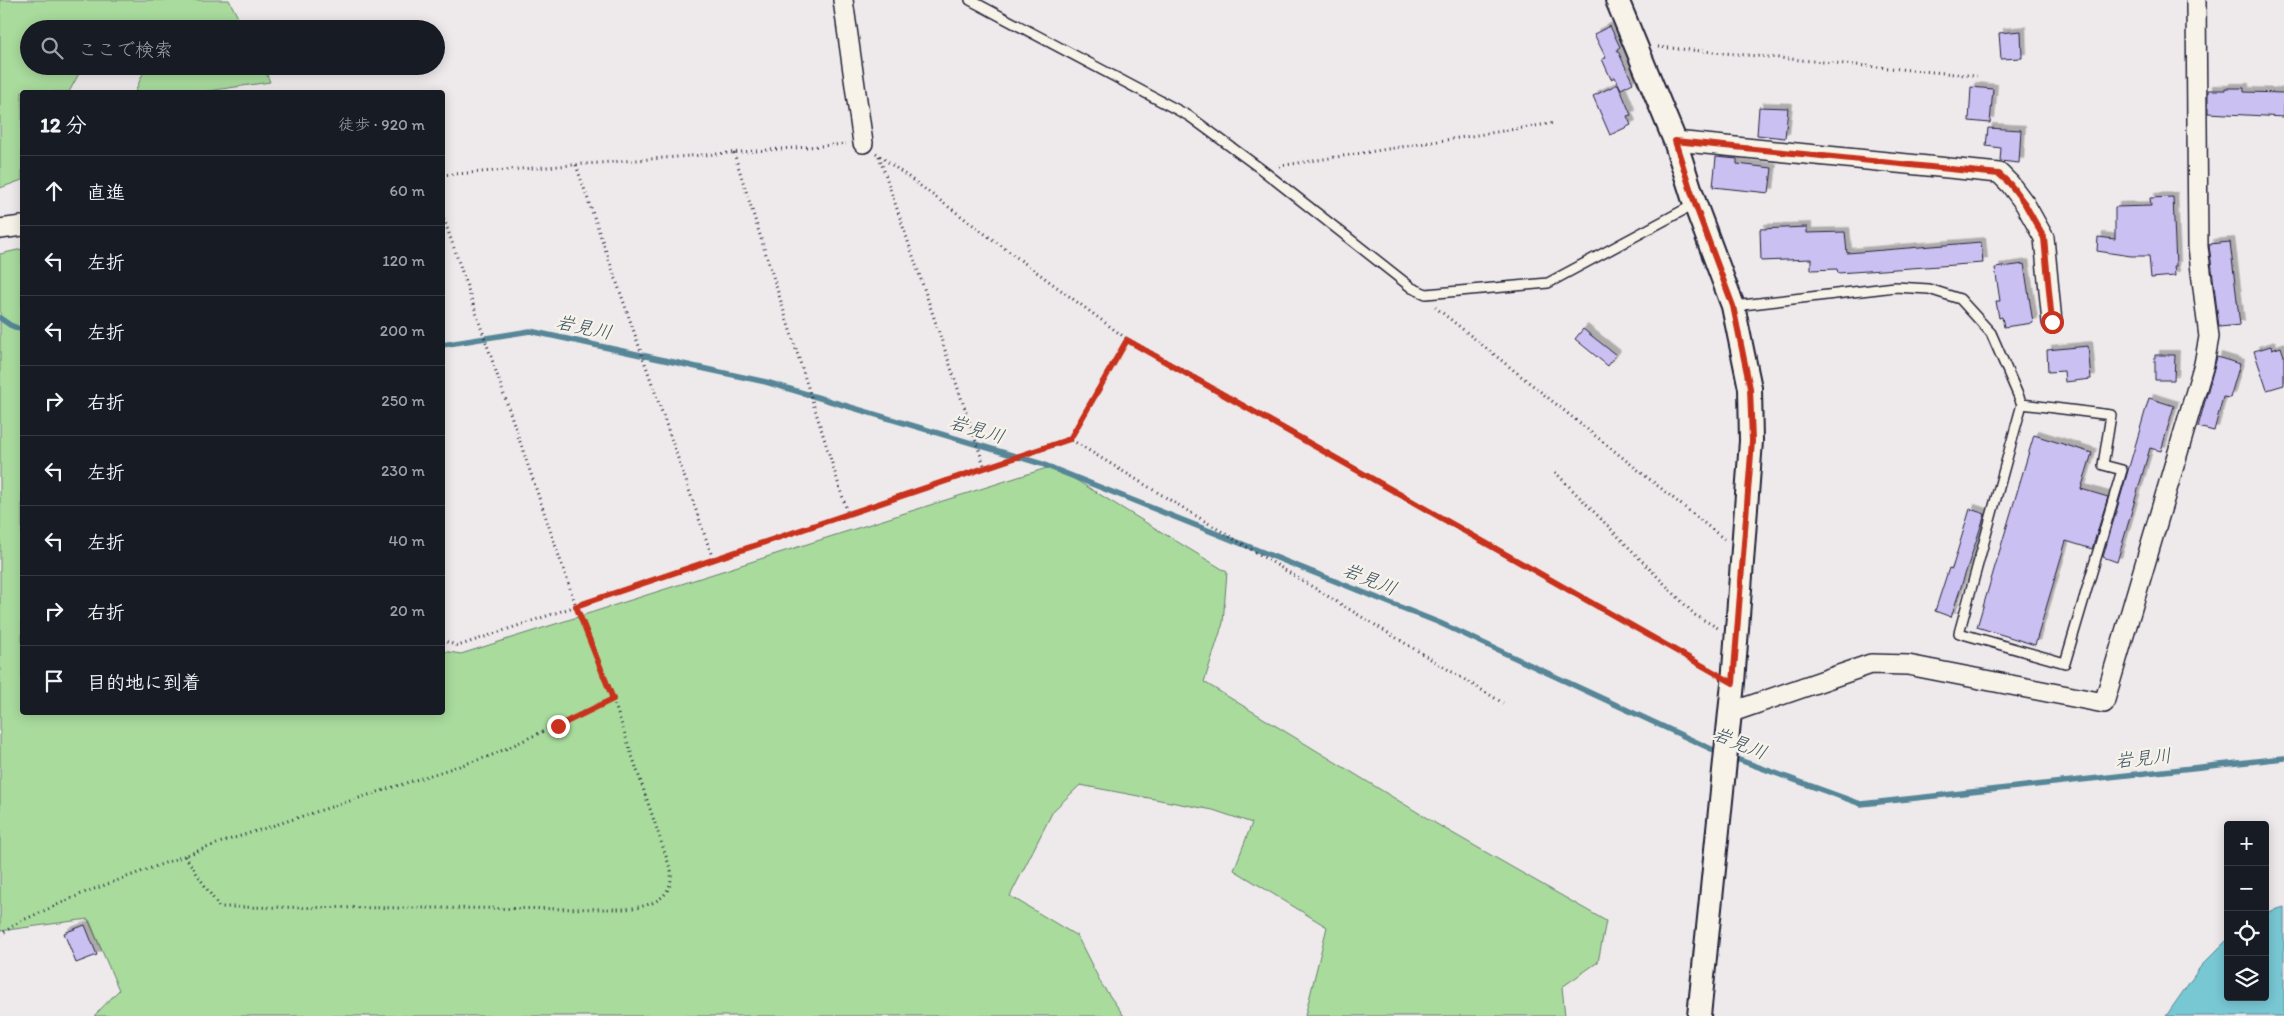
<!DOCTYPE html>
<html lang="ja">
<head>
<meta charset="utf-8">
<style>
	:root { --surface:#171b24; --page:#242831; --text:#f1f3f6; --muted:#9ea1a6; --line:#363941 }
	body { margin:0; font-family:Itim,"Klee One",sans-serif; background:var(--page); color:var(--text) }
	.controls { position:absolute; right:15px; bottom:15px; display:grid; overflow:hidden; border-radius:5px; box-shadow:0 2px 12px #0003 }
	.controls button { width:45px; height:45px; display:grid; place-items:center; padding:0; border:0; border-bottom:1px solid var(--line); background:var(--surface); color:var(--text); font:25px sans-serif }
	.stop { position:absolute; width:15px; height:15px; margin:-11px; border:4px solid #c8321e; border-radius:50%; background:#fff }
	.stop.end { background:#c8321e; border-color:#fff; box-shadow:0 1px 5px #0008 }
	.list { margin:0; padding:0; list-style:none }
	h2 { display:flex; justify-content:space-between; align-items:center; height:65px; margin:0; padding:0 20px; font-size:21px }
	h2 small { font-size:16px; font-weight:400; color:var(--muted) }
	.list li { display:grid; grid-template-columns:32px 1fr auto; gap:15px; align-items:center; box-sizing:border-box; height:70px; padding:0 20px; border-top:1px solid var(--line) }
	.list b { display:block; font-size:19px; white-space:nowrap }
	.list em { font-size:16px; font-style:normal; color:var(--muted) }
	.icon { flex:none; width:28px; height:28px; fill:none; stroke:currentColor; stroke-width:2; stroke-linecap:round; stroke-linejoin:round }
	.map { position:relative; flex:none; width:2284px; height:1016px; overflow:hidden }
	.search { position:absolute; background:var(--surface); box-shadow:0 2px 12px #0003; left:20px; top:20px; width:425px; height:55px; display:flex; align-items:center; gap:12px; box-sizing:border-box; padding:0 18px; border-radius:28px; color:var(--muted); font-size:19px }
	.panel { position:absolute; background:var(--surface); box-shadow:0 2px 12px #0003; left:20px; top:90px; width:425px; height:625px; border-radius:5px }
	.map>svg:first-child { display:block }
	.green { fill:#a9db9d; stroke:#667e6c }
	.water { fill:#78c8d4; stroke:#568697 }
	.lines { fill:none; stroke-linecap:round; stroke-linejoin:round }
	.stream { stroke:#568697; stroke-width:5.5 }
	.building { fill:#cac0f2; stroke:#22223b; filter:url(#shadow) }
	.service-casing { stroke:#22223b; stroke-width:12 }
	.minor-casing { stroke:#22223b; stroke-width:22 }
	.tertiary-casing { stroke:#22223b; stroke-width:26 }
	.path { stroke:#22223b; stroke-width:3; stroke-dasharray:1 4; stroke-linecap:butt }
	.service { stroke:#f7f3e8; stroke-width:9 }
	.minor { stroke:#f7f3e8; stroke-width:19 }
	.tertiary { stroke:#f7f3e8; stroke-width:22 }
	.route { stroke:#c8321e; stroke-width:6 }
	.labels { text-anchor:middle; dominant-baseline:central; stroke-width:4.5; stroke-linejoin:round; paint-order:stroke }
	.water-label { font-size:19px; font-style:italic; fill:#3c5469; stroke:#f7f3e8 }
</style>
</head>
<body>
<div class="map">
<svg width="2284" height="1016" viewBox="0 0 2284 1016">
	<defs>
		<filter id="shadow"><feDropShadow dx="4.5" dy="-4.5" stdDeviation="0" flood-color="#0004"/></filter>
	</defs>
	<rect width="100%" height="100%" fill="#eee9ea"/>
	<filter id="ink" filterUnits="userSpaceOnUse"><feTurbulence type="fractalNoise" baseFrequency=".02" numOctaves="2"/><feDisplacementMap in="SourceGraphic" scale="10" xChannelSelector="R" yChannelSelector="G"/><feConvolveMatrix kernelMatrix="1 2 1 2 8 2 1 2 1" color-interpolation-filters="sRGB"/></filter>
	<g filter="url(#ink)">
		<g class="green">
			<polygon points="0,0 229,0 244,29 29,29 29,66 83,66 69,92 22,92 22,180 0,188"/>
			<polygon points="146,66 263,66 270,82 201,92 135,92"/>
			<polygon points="22,249 22,712 442,712 443,651 461,654 1053,466 1227,572 1223,623 1204,682 1440,826 1606,921 1598,962 1562,987 1565,1016 1305,1016 1327,927 1234,870 1252,823 1213,810 1080,785 1053,811 1010,896 1077,936 1102,985 1124,1016 94,1016 119,990 88,919 0,931 0,254"/>
		</g>
		<polygon class="water" points="2284,907 2284,1016 2166,1016 2201,966 2228,939 2228,997 2265,997 2265,913"/>
		<g class="lines">
			<g class="stream">
				<polyline points="0,318 10,325 22,330"/>
				<polyline points="442,345 530,331 766,382 1042,464 1440,623 1720,753"/>
				<polyline points="1731,757 1861,804 2284,758"/>
			</g>
		</g>
		<g class="building">
			<polygon points="1610,26 1620,47 1617,49 1633,83 1621,89 1615,77 1611,79 1602,59 1606,58 1594,34"/>
			<polygon points="2021,31 2022,58 2001,59 1999,33"/>
			<polygon points="1618,84 1631,115 1627,116 1631,125 1610,135 1593,96"/>
			<polygon points="1971,87 1993,89 1990,123 1969,121"/>
			<polygon points="2225,88 2244,88 2244,92 2284,93 2284,117 2208,113 2208,90 2225,90"/>
			<polygon points="1759,107 1788,108 1785,138 1757,135"/>
			<polygon points="1988,128 2021,130 2019,163 2000,161 2001,148 1986,146"/>
			<polygon points="1716,157 1737,159 1737,164 1772,168 1769,193 1713,187"/>
			<polygon points="2173,197 2176,266 2174,266 2175,276 2151,278 2149,256 2131,256 2097,251 2098,237 2115,239 2115,207 2151,206 2150,198"/>
			<polygon points="1807,227 1807,233 1845,232 1847,253 1981,242 1983,263 1838,273 1837,269 1811,270 1811,259 1761,261 1760,229"/>
			<polygon points="2230,242 2240,325 2219,327 2209,244"/>
			<polygon points="2024,264 2033,323 2004,327 2002,317 1999,318 1996,301 2000,301 1995,268"/>
			<polygon points="1583,329 1616,355 1608,366 1575,339"/>
			<polygon points="2088,346 2091,379 2065,382 2064,371 2048,372 2047,350"/>
			<polygon points="2271,346 2272,350 2281,347 2284,356 2284,385 2267,390 2254,351"/>
			<polygon points="2155,355 2175,355 2174,380 2155,380"/>
			<polygon points="2217,357 2240,364 2230,398 2223,397 2214,431 2198,427"/>
			<polygon points="2149,398 2174,406 2161,451 2150,448 2117,562 2103,557"/>
			<polygon points="2034,435 2092,453 2081,489 2108,497 2092,549 2066,541 2035,645 1977,627"/>
			<polygon points="1970,509 1985,514 1951,617 1935,611 1949,568 1952,569"/>
			<polygon points="85,925 97,955 76,963 64,933"/>
		</g>
		<g class="lines">
			<g class="service-casing">
				<g id="service">
					<polyline points="970,0 1189,116 1261,169 1412,288 1426,294 1548,283 1695,204"/>
					<polyline points="1734,306 1895,287 1929,289 1960,299 1991,333 2022,404 1959,633 2065,663 2122,470 2103,465 2111,415 2022,404"/>
				</g>
			</g>
			<g class="minor-casing">
				<g id="minor">
					<polyline points="843,0 863,143"/>
					<polyline points="1675,141 1999,173 2010,184 2025,204 2044,238 2052,322"/>
					<polyline points="0,229 22,226"/>
					<polyline points="1729,713 1871,664 1908,665 2104,703 2204,364 2209,337 2198,247 2196,0"/>
				</g>
			</g>
			<g class="tertiary-casing">
				<polyline id="tertiary" points="1617,0 1675,141 1695,204 1733,306 1750,388 1751,441 1733,683 1699,1016"/>
			</g>
			<g class="path">
				<polyline points="1658,47 1977,76"/>
				<polyline points="734,153 848,514"/>
				<polyline points="876,153 1127,339 1715,673"/>
				<polyline points="879,156 985,468"/>
				<polyline points="576,165 713,559"/>
				<polyline points="1279,166 1554,123"/>
				<polyline points="442,175 846,144"/>
				<polyline points="1435,307 1724,539"/>
				<polyline points="1070,439 1127,339"/>
				<polyline points="1555,472 1695,615 1718,628"/>
				<polyline points="442,640 458,646 1070,439 1503,703"/>
				<path d="M185,856L219,907L624,909C648,907 674,900 671,871L613,699L576,606L442,213"/>
				<polyline points="0,935 19,922 86,892 222,842 490,756 613,699"/>
			</g>
			<use href="#service" class="service"/>
			<use href="#minor" class="minor"/>
			<use href="#tertiary" class="tertiary"/>
		</g>
	</g>
	<g class="lines" filter="url(#ink)">
		<polyline class="route" points="558,726 613,699 576,606 1070,439 1127,340 1733,683 1752,441 1750,388 1733,306 1695,204 1675,141 1999,174 2010,184 2025,204 2044,238 2052,322"/>
	</g>
	<g class="labels">
		<g class="water-label">
			<text transform="translate(584 327) rotate(12)">岩見川</text>
			<text transform="translate(977 429) rotate(17)">岩見川</text>
			<text transform="translate(1370 579) rotate(22)">岩見川</text>
			<text transform="translate(1740 743) rotate(22)">岩見川</text>
			<text transform="translate(2143 758) rotate(-6)">岩見川</text>
		</g>
	</g>
</svg>
<div class="controls">
<button>+</button>
<button>−</button>
<button><svg class="icon" aria-label="locate" viewBox="0 0 24 24"><circle cx="12" cy="12" r="6"/><path d="M12 2v4M12 18v4M2 12h4M18 12h4"/></svg></button>
<button><svg class="icon" aria-label="layers" viewBox="0 0 24 24"><path d="M12 4l9 5-9 5-9-5zM3 14l9 5 9-5"/></svg></button>
</div>
<div class="stop" style="left:2052px;top:322px"></div>
<div class="stop end" style="left:558px;top:726px"></div>
<div class="search"><svg class="icon" aria-label="search" viewBox="0 0 24 24"><circle cx="10" cy="10" r="6"/><path d="M15 15l6 6"/></svg>ここで検索</div>
<section class="panel">
<h2>12 分<small>徒歩 · 920 m</small></h2>
<ul class="list">
<li><svg class="icon" aria-label="ahead" viewBox="0 0 24 24"><path d="M12 20V5M6 11l6-6 6 6"/></svg><div><b>直進</b></div><em>60 m</em></li>
<li><svg class="icon" aria-label="left" viewBox="0 0 24 24"><path d="M17 20v-9H6M10 6l-5 5 5 5"/></svg><div><b>左折</b></div><em>120 m</em></li>
<li><svg class="icon" aria-label="left" viewBox="0 0 24 24"><path d="M17 20v-9H6M10 6l-5 5 5 5"/></svg><div><b>左折</b></div><em>200 m</em></li>
<li><svg class="icon" aria-label="right" viewBox="0 0 24 24"><path d="M7 20v-9h11M14 6l5 5-5 5"/></svg><div><b>右折</b></div><em>250 m</em></li>
<li><svg class="icon" aria-label="left" viewBox="0 0 24 24"><path d="M17 20v-9H6M10 6l-5 5 5 5"/></svg><div><b>左折</b></div><em>230 m</em></li>
<li><svg class="icon" aria-label="left" viewBox="0 0 24 24"><path d="M17 20v-9H6M10 6l-5 5 5 5"/></svg><div><b>左折</b></div><em>40 m</em></li>
<li><svg class="icon" aria-label="right" viewBox="0 0 24 24"><path d="M7 20v-9h11M14 6l5 5-5 5"/></svg><div><b>右折</b></div><em>20 m</em></li>
<li><svg class="icon" aria-label="arrive" viewBox="0 0 24 24"><path d="M6 21V4h12l-3 4 3 4H6"/></svg><div><b>目的地に到着</b></div></li>
</ul>
</section>
</div>
</body>
</html>
